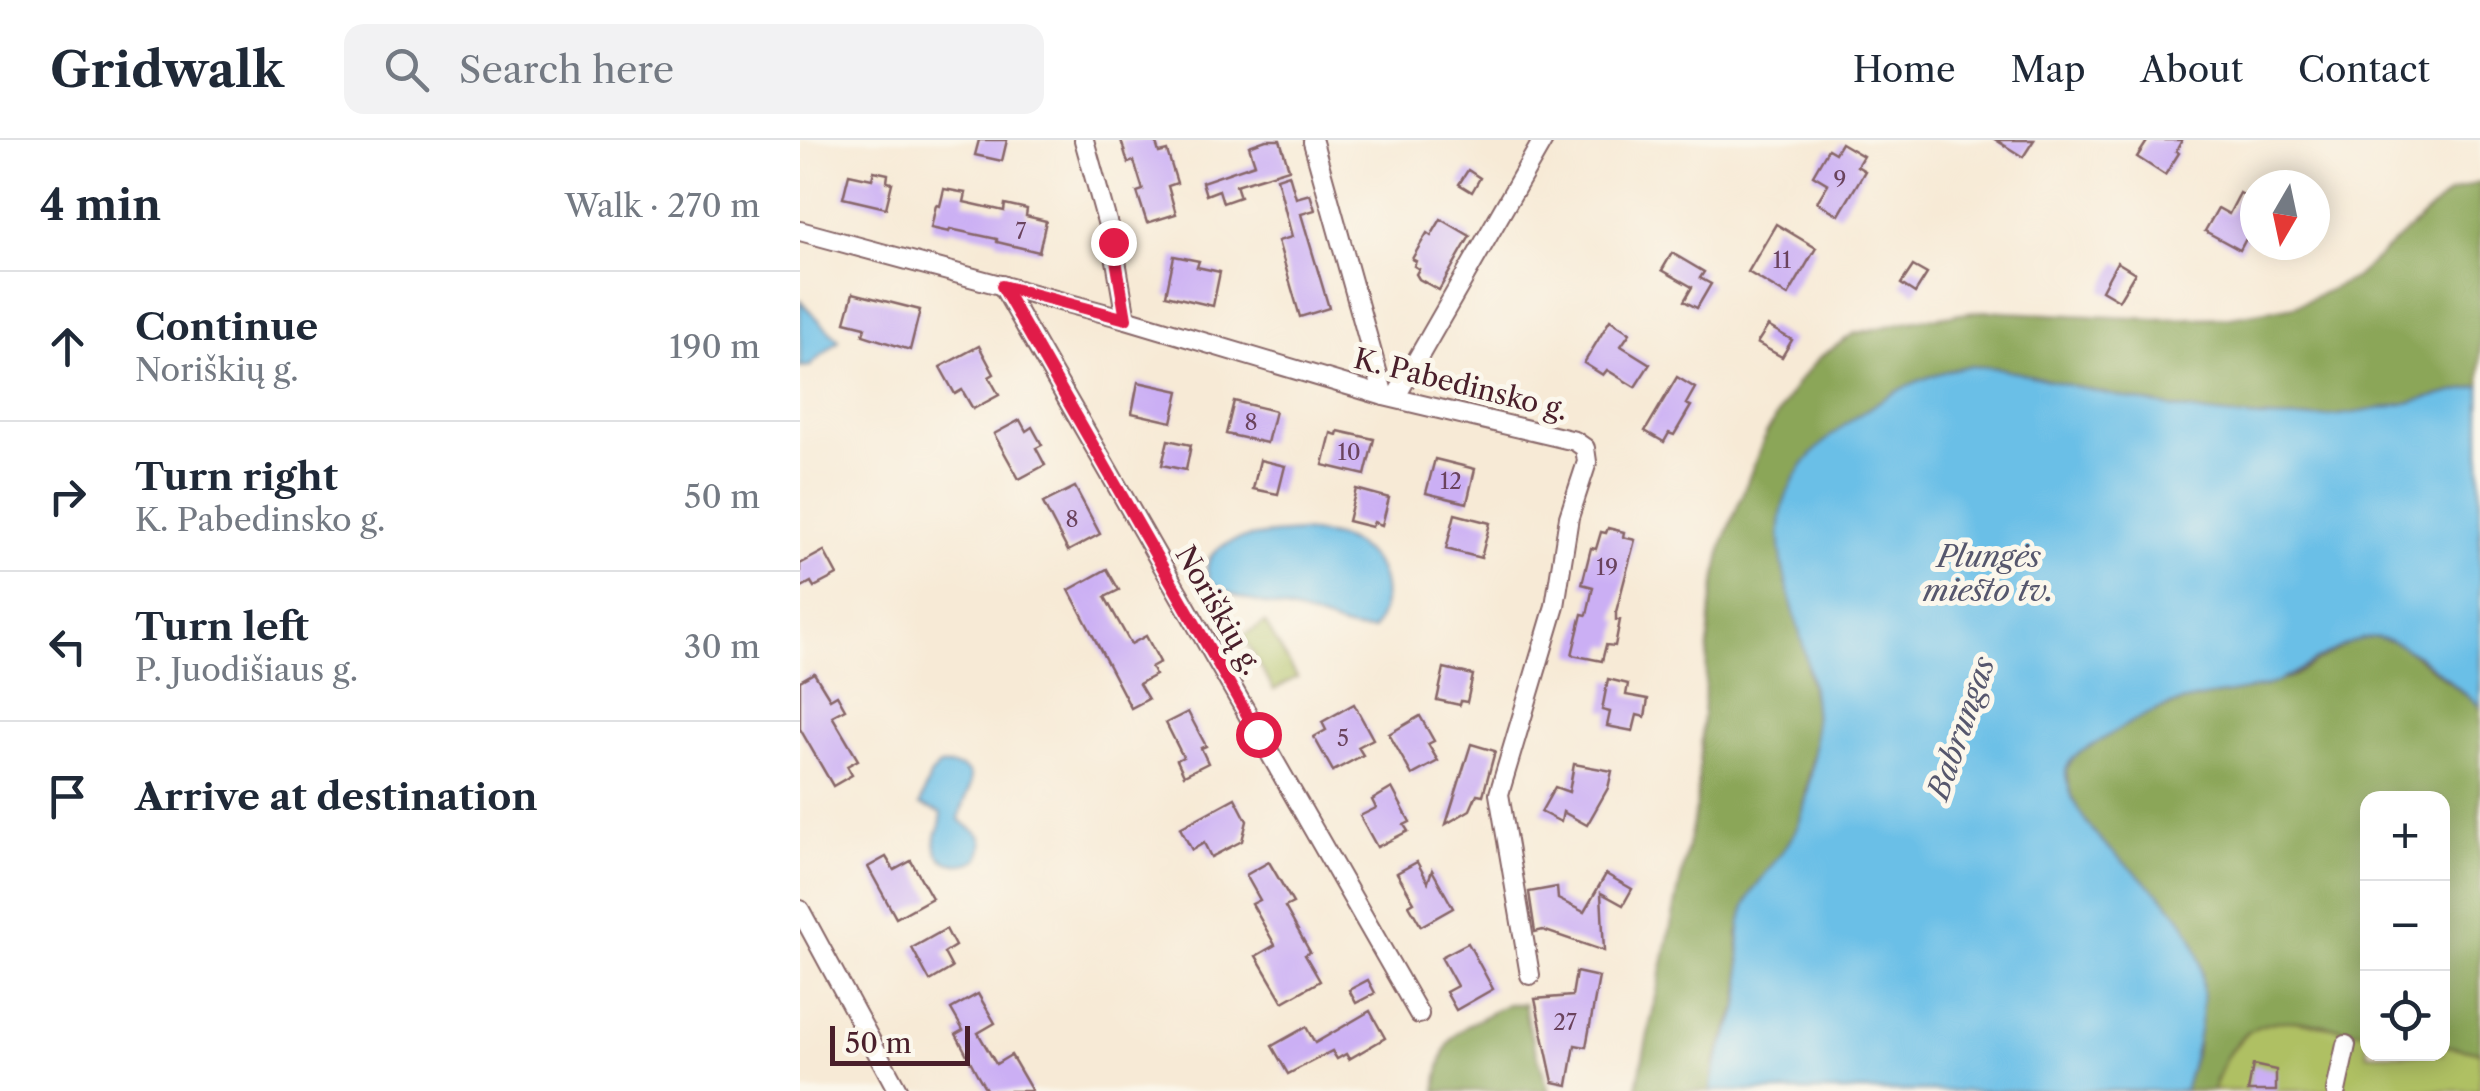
<!DOCTYPE html>
<html lang="en">
<head>
<meta charset="utf-8">
<style>
	:root { --surface:#fff; --page:#f2f2f3; --text:#1f2937; --muted:#747a83; --line:#e0e1e3 }
	body { margin:0; font-family:"Libre Caslon Text",serif; background:var(--page); color:var(--text) }
	.controls { position:absolute; right:30px; bottom:30px; display:grid; overflow:hidden; border-radius:20px; box-shadow:0 5px 25px #0003 }
	.controls button { width:90px; height:90px; display:grid; place-items:center; padding:0; border:0; border-bottom:2px solid var(--line); background:var(--surface); color:var(--text); font:50px sans-serif }
	.compass { position:absolute; left:1440px; top:30px; width:90px; height:90px; border-radius:50%; background:var(--surface); box-shadow:0 5px 25px #0003; rotate:189deg }
	.scale { position:absolute; left:30px; bottom:25px; width:140px; box-sizing:border-box; padding-left:10px; border:5px solid #4a1f2b; border-top:0; font-size:28px; line-height:35px; white-space:nowrap; color:#4a1f2b; -webkit-text-stroke:8px #fbf7ec; paint-order:stroke }
	.stop { position:absolute; width:30px; height:30px; margin:-22px; border:8px solid #e11d48; border-radius:50%; background:#fff }
	.stop.end { background:#e11d48; border-color:#fff; box-shadow:0 2px 10px #0008 }
	.list { margin:0; padding:0; list-style:none }
	h2 { display:flex; justify-content:space-between; align-items:center; height:130px; margin:0; padding:0 40px; font-size:42px }
	h2 small { font-size:32px; font-weight:400; color:var(--muted) }
	.list li { display:grid; grid-template-columns:65px 1fr auto; gap:30px; align-items:center; box-sizing:border-box; height:150px; padding:0 40px; border-top:2px solid var(--line) }
	.list b { display:block; font-size:38px; white-space:nowrap }
	.list p { margin:0; font-size:32px; white-space:nowrap; color:var(--muted) }
	.list em { font-size:32px; font-style:normal; color:var(--muted) }
	.icon { flex:none; width:55px; height:55px; fill:none; stroke:currentColor; stroke-width:2; stroke-linecap:round; stroke-linejoin:round }
	.map { position:relative; flex:none; width:1680px; height:951px; overflow:hidden }
	header { display:flex; align-items:center; gap:60px; box-sizing:border-box; height:140px; padding:0 50px; background:var(--surface); border-bottom:2px solid var(--line) }
	header strong { font-size:48px }
	nav { display:flex; gap:55px; margin-inline-start:auto; font-size:35px }
	.search { width:700px; height:90px; background:var(--page); display:flex; align-items:center; gap:25px; box-sizing:border-box; padding:0 35px; border-radius:20px; color:var(--muted); font-size:38px }
	main { display:flex }
	aside { flex:1; background:var(--surface) }
	.map>svg:first-child { display:block }
	.green { fill:#afc063; stroke:#7c7047; stroke-width:2.5 }
	.forest { fill:#8ba659; stroke:#6a6242; stroke-width:2.5 }
	.water { fill:#6bbfe7; stroke:#5a6f89; stroke-width:2.5 }
	.building { fill:#cbaff4 }
	.lines { fill:none; stroke-linecap:round; stroke-linejoin:round }
	.minor-casing { stroke:#876667; stroke-width:22 }
	.minor { stroke:#fff; stroke-width:18 }
	.route { stroke:#e11d48; stroke-width:12 }
	.labels { text-anchor:middle; dominant-baseline:central; stroke-width:10; stroke-linejoin:round; paint-order:stroke }
	.number-label { font-size:22px; fill:#6a435d }
	.street-label { font-size:28px; fill:#4a1f2b; stroke:#fbf7ec }
	.water-label { font-size:30px; font-style:italic; fill:#56576d; stroke:#fbf7ec }
</style>
</head>
<body>
<header>
<strong>Gridwalk</strong>
<div class="search"><svg class="icon" aria-label="search" viewBox="0 0 24 24"><circle cx="10" cy="10" r="6"/><path d="M15 15l6 6"/></svg>Search here</div>
<nav><a>Home</a><a>Map</a><a>About</a><a>Contact</a></nav>
</header>
<main>
<aside>
<h2>4 min<small>Walk · 270 m</small></h2>
<ul class="list">
<li><svg class="icon" aria-label="ahead" viewBox="0 0 24 24"><path d="M12 20V5M6 11l6-6 6 6"/></svg><div><b>Continue</b><p>Noriškių g.</p></div><em>190 m</em></li>
<li><svg class="icon" aria-label="right" viewBox="0 0 24 24"><path d="M7 20v-9h11M14 6l5 5-5 5"/></svg><div><b>Turn right</b><p>K. Pabedinsko g.</p></div><em>50 m</em></li>
<li><svg class="icon" aria-label="left" viewBox="0 0 24 24"><path d="M17 20v-9H6M10 6l-5 5 5 5"/></svg><div><b>Turn left</b><p>P. Juodišiaus g.</p></div><em>30 m</em></li>
<li><svg class="icon" aria-label="arrive" viewBox="0 0 24 24"><path d="M6 21V4h12l-3 4 3 4H6"/></svg><div><b>Arrive at destination</b></div></li>
</ul>
</aside>
<div class="map">
<svg width="1680" height="951" viewBox="0 0 1680 951">
	<rect width="100%" height="100%" fill="#fbf7ec"/>
	<filter id="ink" filterUnits="userSpaceOnUse"><feTurbulence type="fractalNoise" baseFrequency=".01" numOctaves="2"/><feDisplacementMap in="SourceGraphic" scale="20" xChannelSelector="R" yChannelSelector="G"/><feConvolveMatrix kernelMatrix="1 2 1 2 8 2 1 2 1" color-interpolation-filters="sRGB"/></filter>
	<filter id="wash" filterUnits="userSpaceOnUse"><feTurbulence type="fractalNoise" baseFrequency=".0048" numOctaves="4" result="noise"/><feDisplacementMap in="SourceGraphic" scale="40" xChannelSelector="R" yChannelSelector="G"/><feGaussianBlur stdDeviation="2.25" result="paint"/><feColorMatrix in="noise" values="0 0 0 0 0 0 0 0 0 0 0 0 0 0 0 0 0 1.4 0 .05"/><feComposite in="paint" operator="in"/></filter>
	<g filter="url(#wash)">
		<rect width="100%" height="100%" fill="#f7ead6"/>
		<g class="green">
			<polygon points="465,483 497,537 474,550 443,496"/>
			<polygon points="1482,879 1567,893 1568,914 1642,914 1643,905 1680,912 1680,951 1413,951 1426,917 1450,889"/>
		</g>
		<g class="forest">
			<path d="M1680,42V246C1623,259 1566,275 1507,278C1403,283 1298,251 1198,228L1168,226L1007,526L1014,565L1015,600L1003,671L995,695L954,749L938,793L941,844L938,866L915,921L911,951H836L896,668L911,465L922,406L966,294L997,243L1020,217L1053,194L1109,181L1183,171L1355,179L1431,177L1495,166L1555,138L1649,53Z"/>
			<path d="M1577,497L1600,504L1680,566V912L1643,905L1642,658H1568L1567,893C1493,880 1440,858 1413,951H1384L1397,907L1402,833L1283,682L1269,648L1266,630L1274,616L1341,576L1385,561L1465,546L1493,536L1553,500Z"/>
			<path d="M707,864H724L728,886L749,951H636C643,890 657,892 707,864Z"/>
		</g>
		<g class="water">
			<polygon points="0,161 39,200 10,226 0,227"/>
			<path d="M1168,226L1198,228C1298,251 1403,283 1507,278C1566,275 1623,259 1680,246V566C1654,546 1612,504 1581,498C1548,492 1503,533 1471,544C1444,552 1416,554 1389,560C1356,567 1328,583 1300,601C1288,608 1270,615 1266,630C1265,639 1270,651 1273,659C1300,720 1375,749 1394,802C1412,850 1398,904 1384,951H911C914,914 930,897 939,865C947,833 932,799 945,767C959,732 994,709 1003,671C1012,638 1017,599 1014,566C1003,446 923,371 1053,279C1089,253 1124,234 1168,226Z"/>
			<path d="M500,392C518,394 540,395 556,405C588,426 592,460 573,490C549,493 536,483 514,477C485,467 454,465 426,451C417,447 407,440 407,429C409,393 476,394 500,392Z"/>
			<path d="M139,626C192,623 163,656 159,679C172,694 190,689 179,718C163,730 131,725 136,698C137,687 143,685 141,673L120,665L131,634Z"/>
		</g>
		<g id="blocks">
			<g class="building">
				<polygon points="179,0 207,0 202,21 175,15"/>
				<polygon points="321,0 355,0 359,13 367,11 377,43 368,46 376,74 347,83 337,52 343,50 334,21 328,23"/>
				<polygon points="466,0 480,0 489,29 436,45 440,57 423,63 419,50 406,55 402,42 455,24 449,6"/>
				<polygon points="1196,0 1234,0 1223,17"/>
				<polygon points="1348,0 1382,0 1376,11 1379,13 1365,35 1337,17"/>
				<polygon points="1041,3 1063,16 1057,26 1065,31 1039,75 1017,62 1028,44 1013,35 1028,9 1035,13"/>
				<polygon points="668,30 680,38 672,52 659,44"/>
				<polygon points="74,31 88,34 87,42 92,43 86,68 43,58 49,34 72,39"/>
				<polygon points="489,34 496,58 510,54 515,70 501,74 529,168 500,177 478,101 492,97 477,38"/>
				<polygon points="144,49 166,53 164,62 204,71 205,64 227,69 226,76 246,81 239,112 197,102 197,99 150,89 149,92 131,88 136,65 140,66"/>
				<polygon points="1440,53 1455,61 1455,101 1447,97 1440,110 1405,91 1418,68 1429,74"/>
				<polygon points="641,79 670,96 639,150 619,139 616,134 619,129 614,126 616,121 612,119 627,93 631,96"/>
				<polygon points="976,84 1016,108 988,156 948,132"/>
				<polygon points="872,113 904,132 900,138 911,144 897,168 884,161 892,147 862,130"/>
				<polygon points="374,116 399,121 397,127 420,132 413,166 366,155"/>
				<polygon points="1317,122 1335,133 1319,160 1302,150"/>
				<polygon points="1113,126 1127,134 1115,153 1101,144"/>
				<polygon points="53,153 120,170 110,210 63,195 65,187 45,182"/>
				<polygon points="810,180 830,193 821,206 850,224 835,247 807,230 803,235 784,223"/>
				<polygon points="968,186 992,200 982,217 957,203"/>
				<polygon points="179,206 194,234 189,237 199,255 173,269 162,250 155,254 140,227"/>
				<polygon points="877,237 895,248 886,264 891,266 874,295 869,293 864,302 845,291"/>
				<polygon points="338,242 379,251 372,282 332,273"/>
				<polygon points="434,261 475,271 467,303 426,294"/>
				<polygon points="220,280 226,291 232,287 242,305 236,308 245,325 219,339 194,294"/>
				<polygon points="538,291 574,299 565,335 523,325 531,293 537,295"/>
				<polygon points="368,300 391,305 386,330 362,325"/>
				<polygon points="635,319 675,329 667,363 626,353"/>
				<polygon points="460,320 485,326 478,354 453,349"/>
				<polygon points="275,347 300,394 268,411 243,363"/>
				<polygon points="556,349 589,358 582,385 574,382 572,387 548,381"/>
				<polygon points="655,374 690,383 681,418 646,409"/>
				<polygon points="808,388 824,392 823,397 835,400 816,472 816,480 820,480 815,506 806,505 802,521 772,515 782,474 787,475 793,447 782,444 791,408 796,409 801,392 806,393"/>
				<polygon points="24,411 37,435 14,447 11,442 0,448 0,424"/>
				<polygon points="307,429 319,450 305,457 331,504 346,496 360,522 351,527 355,535 339,544 348,559 331,568 269,450"/>
				<polygon points="644,528 673,535 667,562 661,561 660,565 637,560"/>
				<polygon points="14,533 30,559 37,555 45,569 32,576 58,620 47,626 52,635 33,646 0,589 0,541"/>
				<polygon points="808,539 828,544 826,555 848,559 845,577 837,575 833,591 807,586 810,572 802,570"/>
				<polygon points="554,564 573,599 558,607 563,615 533,631 514,597 526,590 522,582"/>
				<polygon points="388,572 406,606 401,608 408,623 384,635 377,620 383,617 366,583"/>
				<polygon points="620,576 634,601 628,604 638,621 612,635 589,594"/>
				<polygon points="671,604 695,611 683,655 677,654 670,670 646,684"/>
				<polygon points="774,624 812,631 808,648 787,685 763,672 761,682 741,672 755,647 769,652"/>
				<polygon points="592,648 610,682 604,685 608,691 577,707 560,676 576,668 572,660"/>
				<polygon points="435,658 447,681 442,701 411,717 404,703 392,710 380,688"/>
				<polygon points="86,717 94,730 111,721 132,758 96,778 68,727"/>
				<polygon points="469,722 493,763 485,767 510,812 505,815 520,841 483,862 456,816 475,805 452,764 460,760 446,735"/>
				<polygon points="617,722 628,742 632,730 653,768 621,786 609,765 614,762 597,733"/>
				<polygon points="806,734 832,749 823,765 801,753 804,811 743,790 735,792 729,752 757,747 758,759 784,772"/>
				<polygon points="146,789 155,806 144,813 152,828 130,841 112,808"/>
				<polygon points="668,803 693,849 656,870 646,852 657,846 641,817"/>
				<polygon points="776,832 799,837 786,907 775,905 768,945 753,942 735,859 772,856"/>
				<polygon points="568,840 575,853 556,863 549,850"/>
				<polygon points="178,854 195,883 178,893 196,924 211,915 232,951 187,951 177,934 156,894 163,890 151,869"/>
				<polygon points="570,871 585,898 549,919 546,914 537,919 532,911 488,934 472,906 506,887 515,903"/>
				<polygon points="1453,925 1476,930 1476,951 1448,951"/>
			</g>
		</g>
	</g>
	<g filter="url(#ink)">
		<use href="#blocks" fill-opacity="0" stroke="#876667" stroke-width="2.5"/>
		<g class="lines">
			<g class="minor-casing">
				<g id="minor">
					<polyline points="284,0 313,103 326,179"/>
					<polyline points="513,2 584,256"/>
					<polyline points="0,91 326,179 584,256 775,301 785,308 787,322 769,377 755,466 699,654 730,835"/>
					<polyline points="202,145 619,874"/>
					<polyline points="595,258 743,0"/>
					<polyline points="0,770 98,951"/>
					<polyline points="1536,951 1546,905"/>
				</g>
			</g>
			<use href="#minor" class="minor"/>
		</g>
	</g>
	<g class="lines" filter="url(#ink)">
		<polyline class="route" points="313,102 326,179 202,146 458,594"/>
	</g>
	<g class="labels">
		<g class="number-label">
			<text x="1040" y="39">9</text>
			<text x="221" y="91">7</text>
			<text x="982" y="120">11</text>
			<text x="451" y="282">8</text>
			<text x="549" y="312">10</text>
			<text x="651" y="341">12</text>
			<text x="272" y="379">8</text>
			<text x="807" y="427">19</text>
			<text x="543" y="598">5</text>
			<text x="765" y="882">27</text>
		</g>
		<g class="street-label">
			<text transform="translate(661 244) rotate(14)">K. Pabedinsko g.</text>
			<text transform="translate(419 470) rotate(60)">Noriškių g.</text>
		</g>
		<g class="water-label">
			<text x="1189" y="416">Plungės<tspan x="1189" dy="34">miesto tv.</tspan></text>
			<text transform="translate(1161 588) rotate(-71)">Babrungas</text>
		</g>
	</g>
</svg>
<div class="controls">
<button>+</button>
<button>−</button>
<button><svg class="icon" aria-label="locate" viewBox="0 0 24 24"><circle cx="12" cy="12" r="6"/><path d="M12 2v4M12 18v4M2 12h4M18 12h4"/></svg></button>
</div>
<svg class="compass" viewBox="-18 -18 36 36"><path d="M0-13l5 13h-10z" fill="#e53935"/><path d="M0 13l5-13h-10z" fill="#747a83"/></svg>
<div class="scale">50 m</div>
<div class="stop" style="left:458px;top:594px"></div>
<div class="stop end" style="left:313px;top:102px"></div>
</div>
</main>
</body>
</html>
